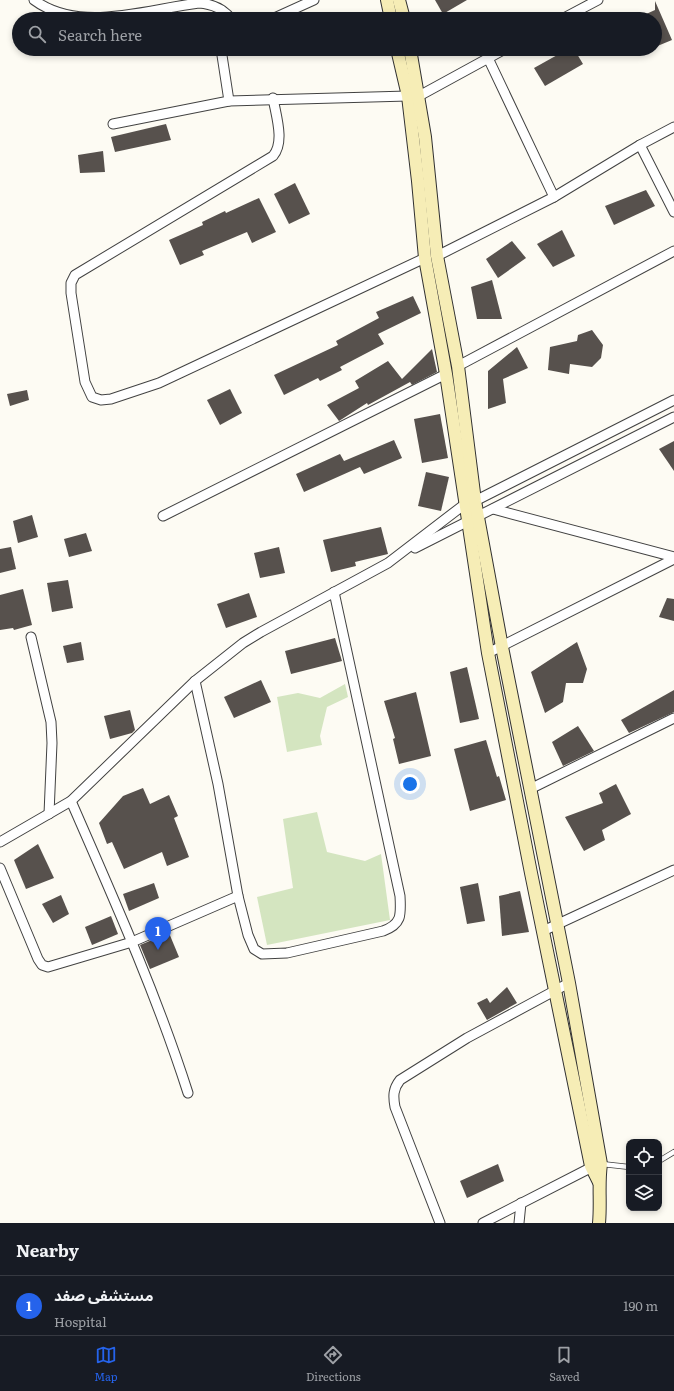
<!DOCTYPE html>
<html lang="en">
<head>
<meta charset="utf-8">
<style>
	:root { --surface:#171b24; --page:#20242c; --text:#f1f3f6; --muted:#9ea1a6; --line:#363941; --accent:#2563eb }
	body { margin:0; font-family:Literata,"Noto Sans Arabic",serif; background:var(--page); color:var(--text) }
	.controls { position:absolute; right:12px; bottom:12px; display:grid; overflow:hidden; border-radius:8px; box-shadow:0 2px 6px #0003 }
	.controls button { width:36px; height:36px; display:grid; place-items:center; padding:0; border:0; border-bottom:1px solid var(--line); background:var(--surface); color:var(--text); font:20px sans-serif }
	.you { position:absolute; left:410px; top:784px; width:14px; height:14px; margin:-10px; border:3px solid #fff; border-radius:50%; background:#1a73e8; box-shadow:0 0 0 6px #1a73e833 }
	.badge { display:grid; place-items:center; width:26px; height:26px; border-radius:50%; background:var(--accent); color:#fff; font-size:13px; font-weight:700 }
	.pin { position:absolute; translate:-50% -33px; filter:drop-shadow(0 1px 2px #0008) }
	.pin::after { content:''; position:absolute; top:21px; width:14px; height:12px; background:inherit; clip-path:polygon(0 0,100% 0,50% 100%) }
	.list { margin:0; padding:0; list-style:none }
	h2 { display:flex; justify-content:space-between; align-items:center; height:52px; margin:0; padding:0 16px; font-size:17px }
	h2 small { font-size:13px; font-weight:400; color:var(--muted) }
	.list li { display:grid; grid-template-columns:26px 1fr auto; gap:12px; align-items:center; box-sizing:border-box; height:60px; padding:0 16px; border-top:1px solid var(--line) }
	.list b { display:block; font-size:15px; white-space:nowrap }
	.list p { margin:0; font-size:13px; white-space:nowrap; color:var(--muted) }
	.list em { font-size:13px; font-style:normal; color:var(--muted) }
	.icon { flex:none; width:22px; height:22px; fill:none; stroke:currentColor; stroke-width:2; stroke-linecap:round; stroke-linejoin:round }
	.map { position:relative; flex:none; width:674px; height:1223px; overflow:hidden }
	.search { position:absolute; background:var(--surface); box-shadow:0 2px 6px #0003; left:12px; right:12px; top:12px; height:44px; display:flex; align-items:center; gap:10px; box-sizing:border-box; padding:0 14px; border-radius:22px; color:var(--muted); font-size:15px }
	.sheet { height:112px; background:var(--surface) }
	nav { display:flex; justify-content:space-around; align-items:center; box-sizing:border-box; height:56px; border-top:1px solid var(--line); background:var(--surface); font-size:11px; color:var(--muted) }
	nav a { display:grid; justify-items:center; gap:2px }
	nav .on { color:var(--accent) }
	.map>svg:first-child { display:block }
	.green { fill:#d4e5c0 }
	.building { fill:#57514d }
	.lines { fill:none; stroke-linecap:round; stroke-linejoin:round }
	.service-casing { stroke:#424242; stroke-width:6 }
	.minor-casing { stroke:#424242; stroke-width:11 }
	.secondary-casing { stroke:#313131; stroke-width:14 }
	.service { stroke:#fff; stroke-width:4.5 }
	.minor { stroke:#fff; stroke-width:9 }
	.secondary { stroke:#f6edb6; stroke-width:12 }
</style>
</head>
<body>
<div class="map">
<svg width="674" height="1223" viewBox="0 0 674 1223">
	<rect width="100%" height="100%" fill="#fdfbf3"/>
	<g class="green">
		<polygon points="345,684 348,697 327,707 320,736 322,745 287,752 277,697 298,693 320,698"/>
		<polygon points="317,812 327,852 365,861 381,854 390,920 267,945 257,897 293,888 283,819"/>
	</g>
	<g class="building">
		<polygon points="435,0 467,0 443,14"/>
		<polygon points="655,1 672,40 655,47 655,19 635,19 655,10"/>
		<polygon points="568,49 574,49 583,64 545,86 534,68"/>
		<polygon points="166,124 171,140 115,152 111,137"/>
		<polygon points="103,151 105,172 80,173 78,155"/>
		<polygon points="295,183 310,214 289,224 274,194"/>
		<polygon points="646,190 655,206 614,225 605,206"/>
		<polygon points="259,198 276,232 252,243 247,232 202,251 204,255 180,265 169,240 203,225 202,222 225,211 226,213"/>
		<polygon points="562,230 575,256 553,267 537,244"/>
		<polygon points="512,241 526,258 498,278 486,259"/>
		<polygon points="492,280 502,319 477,319 471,287"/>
		<polygon points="413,296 421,313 378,334 384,344 340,367 342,370 320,381 318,378 284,395 274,375 338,345 336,341 379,318 376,312"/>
		<polygon points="592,330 603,345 601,358 592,367 570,364 569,374 548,370 550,347 577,341 578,335"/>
		<polygon points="517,347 528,368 503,379 506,403 488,409 488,371"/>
		<polygon points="432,349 437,372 412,385 410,382 368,405 367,403 339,421 327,405 359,388 355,381 388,361 402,379"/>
		<polygon points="230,389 242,413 220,425 207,400"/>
		<polygon points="27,390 29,400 10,406 7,394"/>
		<polygon points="440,414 448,458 422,463 414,419"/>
		<polygon points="394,440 402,458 364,474 360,467 304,492 296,474 340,454 344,461"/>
		<polygon points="674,441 674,471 659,449"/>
		<polygon points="426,472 449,477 441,511 418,506"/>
		<polygon points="32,515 38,537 18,543 13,521"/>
		<polygon points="381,527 388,554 355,562 356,566 331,572 323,540"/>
		<polygon points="86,533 92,551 69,557 64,539"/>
		<polygon points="11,547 16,569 0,573 0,549"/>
		<polygon points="279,547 285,573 260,578 254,553"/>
		<polygon points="68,580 73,608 52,612 47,583"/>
		<polygon points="23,589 32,625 14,630 13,628 0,630 0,595"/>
		<polygon points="249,593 257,617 226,628 217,604"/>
		<polygon points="667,598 674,599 674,621 659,617"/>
		<polygon points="335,638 342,661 291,674 285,651"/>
		<polygon points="81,642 84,660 67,663 63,646"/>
		<polygon points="577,642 587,669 583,683 566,683 563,702 545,713 531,672"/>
		<polygon points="467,667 479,719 460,723 450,672"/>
		<polygon points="261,680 271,702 234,718 224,697"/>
		<polygon points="674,690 674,712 629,733 621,720"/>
		<polygon points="416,692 431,756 399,764 393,739 395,738 384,701"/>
		<polygon points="130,710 135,730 132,733 110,739 104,716"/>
		<polygon points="578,726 594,751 563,766 552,742"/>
		<polygon points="486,740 497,777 499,776 506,800 470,811 454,749"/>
		<polygon points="616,784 631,814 602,830 605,840 584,851 565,817 603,803 599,793"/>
		<polygon points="143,788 150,804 169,795 178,816 174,818 189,857 167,866 162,852 124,869 112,842 107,844 99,823 123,796"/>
		<polygon points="38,844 54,878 26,889 14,860"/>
		<polygon points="154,883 159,898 129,911 123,894"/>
		<polygon points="478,883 485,921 467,924 460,887"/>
		<polygon points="520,891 529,932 502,936 499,896"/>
		<polygon points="61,895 69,914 53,923 42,904"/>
		<polygon points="111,916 118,934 92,945 85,927"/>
		<polygon points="169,933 179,957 150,969 140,945"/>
		<polygon points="507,987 517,1003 487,1020 477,1003 487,998 490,1003"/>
		<polygon points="498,1164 504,1181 467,1198 460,1181"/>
	</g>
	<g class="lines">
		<g class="service-casing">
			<g id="service">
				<polyline points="659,1161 674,1152"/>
				<polyline points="602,1164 629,1167"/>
			</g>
		</g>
		<g class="minor-casing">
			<g id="minor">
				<path d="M34,0C80,34 147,9 199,3C212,4 223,8 231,19"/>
				<polyline points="272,19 314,0"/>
				<polyline points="562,19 598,0"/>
				<polyline points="221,49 229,101"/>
				<polyline points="488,58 554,197"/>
				<polyline points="419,96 505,49"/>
				<path d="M273,98C276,116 285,142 273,156L75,275L71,283V293L85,382L92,397L101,400L111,399L159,383L425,258"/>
				<polyline points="113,124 229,101 408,96"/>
				<polyline points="640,145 674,212"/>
				<polyline points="437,256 554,197 640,145 674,127"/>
				<polyline points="458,366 674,251"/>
				<polyline points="493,509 674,557"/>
				<polyline points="163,516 446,374"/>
				<polyline points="415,548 674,417"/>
				<polyline points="31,637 51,722 52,743 49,814"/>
				<polyline points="488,653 674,559"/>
				<path d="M195,681L218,784L238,896L248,935L254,949L262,954L287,953L383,931C402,924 401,915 400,896L334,592"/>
				<polyline points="530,789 674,718"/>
				<path d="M71,801C113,897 156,993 188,1093"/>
				<polyline points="0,842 71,801 195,681 243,643 261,632 388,563 465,504 475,501 674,400"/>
				<polyline points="0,868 38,959 42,965 48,967 132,942 238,896"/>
				<polyline points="543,931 674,870"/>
				<path d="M440,1223L395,1107C393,1096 393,1089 400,1080L467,1038L569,983"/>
				<polyline points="483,1223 596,1165"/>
				<polyline points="519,1223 521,1203"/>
			</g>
		</g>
		<g class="secondary-casing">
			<g id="secondary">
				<polyline points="387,0 391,19"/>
				<polyline points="399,0 404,19"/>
				<polyline points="397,49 408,96 418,181 425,258 446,374 488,653 531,873 591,1166 599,1182"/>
				<path d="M410,49L425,137L437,256L458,366L475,501L502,647L569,983L601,1164C598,1184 601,1203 599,1223"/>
			</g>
		</g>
		<use href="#service" class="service"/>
		<use href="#minor" class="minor"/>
		<use href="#secondary" class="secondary"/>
	</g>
</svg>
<div class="controls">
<button><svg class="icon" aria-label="locate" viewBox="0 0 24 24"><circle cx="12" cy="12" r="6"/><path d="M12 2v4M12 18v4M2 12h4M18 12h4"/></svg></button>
<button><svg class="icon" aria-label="layers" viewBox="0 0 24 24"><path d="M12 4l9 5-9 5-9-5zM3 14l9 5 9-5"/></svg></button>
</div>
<div class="you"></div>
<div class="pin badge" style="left:158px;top:950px">1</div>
<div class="search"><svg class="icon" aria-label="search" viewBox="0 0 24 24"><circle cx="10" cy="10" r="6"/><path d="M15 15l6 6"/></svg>Search here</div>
</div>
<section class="sheet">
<h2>Nearby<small></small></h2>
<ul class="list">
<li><span class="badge">1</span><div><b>مستشفى صفد</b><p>Hospital</p></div><em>190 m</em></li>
</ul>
</section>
<nav>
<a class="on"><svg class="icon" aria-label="map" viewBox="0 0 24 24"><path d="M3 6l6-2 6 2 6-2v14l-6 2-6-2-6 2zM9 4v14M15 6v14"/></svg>Map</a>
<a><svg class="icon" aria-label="directions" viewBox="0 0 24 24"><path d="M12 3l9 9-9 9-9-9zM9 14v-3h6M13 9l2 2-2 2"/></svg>Directions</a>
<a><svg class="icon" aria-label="saved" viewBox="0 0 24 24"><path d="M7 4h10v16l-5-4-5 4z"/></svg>Saved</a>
</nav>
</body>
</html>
